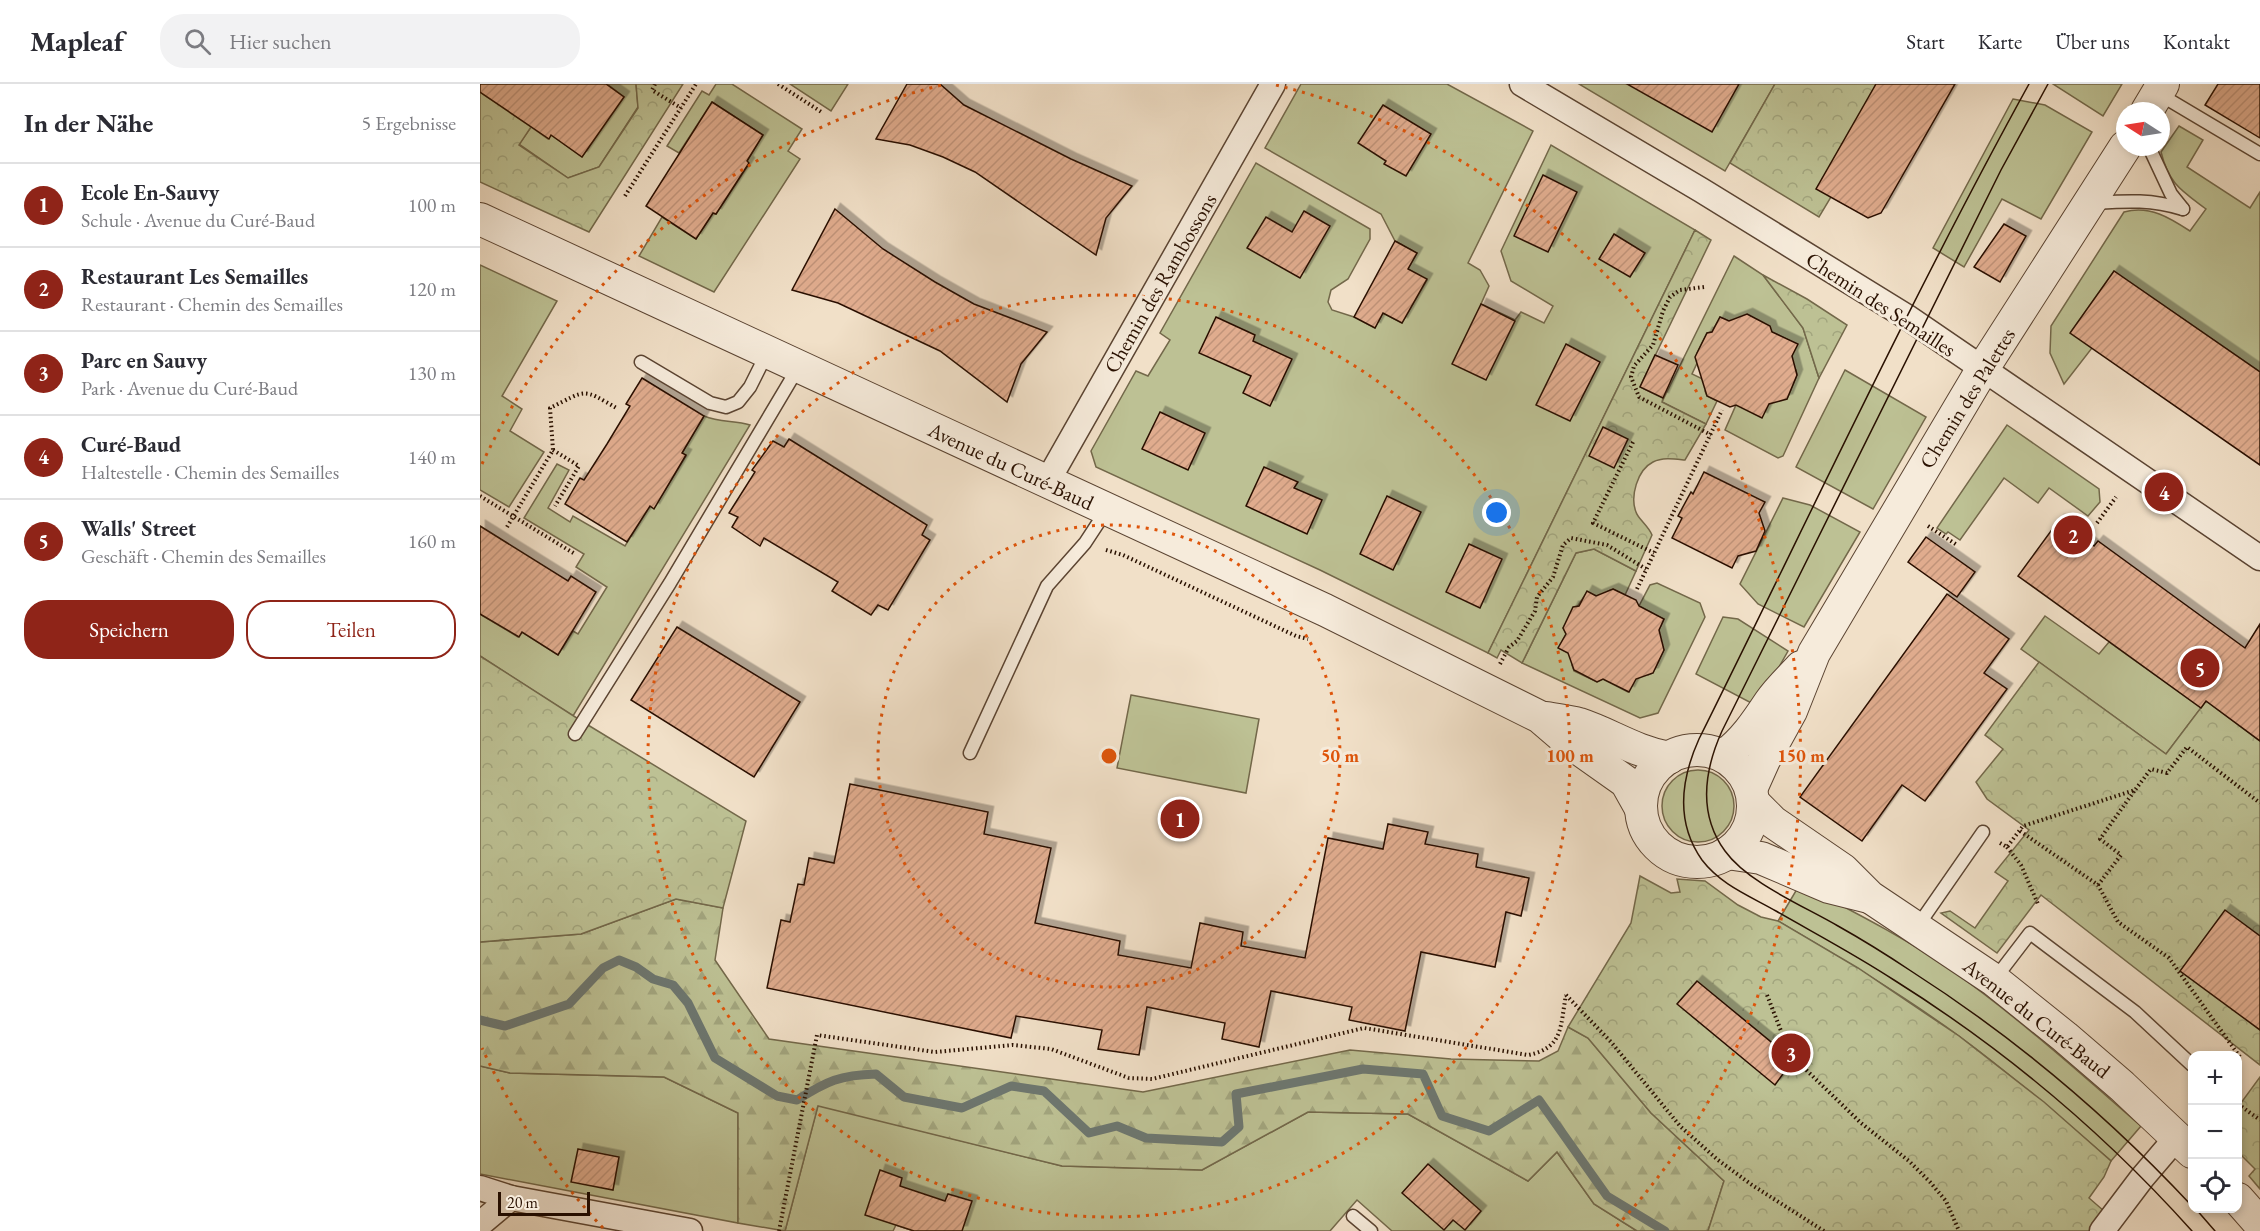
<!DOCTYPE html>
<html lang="de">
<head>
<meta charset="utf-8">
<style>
	:root { --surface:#fff; --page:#f2f2f3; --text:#2b2b33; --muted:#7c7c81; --line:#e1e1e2; --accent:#8f2418 }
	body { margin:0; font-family:"EB Garamond",serif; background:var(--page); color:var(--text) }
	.controls { position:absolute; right:18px; bottom:18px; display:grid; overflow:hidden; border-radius:12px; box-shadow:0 3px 9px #0003 }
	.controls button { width:54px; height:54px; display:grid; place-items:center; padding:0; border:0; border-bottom:2px solid var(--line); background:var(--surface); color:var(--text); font:30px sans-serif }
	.compass { position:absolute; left:1636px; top:18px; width:54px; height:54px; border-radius:50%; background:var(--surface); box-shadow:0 3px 9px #0003; rotate:282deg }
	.scale { position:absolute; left:18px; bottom:15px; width:92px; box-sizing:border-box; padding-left:6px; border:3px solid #291000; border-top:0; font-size:16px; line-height:21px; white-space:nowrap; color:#291000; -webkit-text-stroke:4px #f6ebdb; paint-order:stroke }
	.you { position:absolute; left:1017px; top:429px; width:21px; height:21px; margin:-15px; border:4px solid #fff; border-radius:50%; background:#1a73e8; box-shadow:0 0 0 9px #1a73e833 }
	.badge { display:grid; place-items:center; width:39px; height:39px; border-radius:50%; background:var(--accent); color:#fff; font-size:20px; font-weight:700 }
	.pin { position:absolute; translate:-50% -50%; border:3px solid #fff; box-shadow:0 2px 6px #0006 }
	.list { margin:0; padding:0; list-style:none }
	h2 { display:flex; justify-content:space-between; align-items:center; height:78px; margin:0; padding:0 24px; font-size:26px }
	h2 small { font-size:20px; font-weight:400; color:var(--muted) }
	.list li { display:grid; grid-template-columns:39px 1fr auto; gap:18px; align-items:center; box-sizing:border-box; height:84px; padding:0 24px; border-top:2px solid var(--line) }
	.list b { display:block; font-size:22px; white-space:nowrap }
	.list p { margin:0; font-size:20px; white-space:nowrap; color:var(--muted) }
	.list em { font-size:20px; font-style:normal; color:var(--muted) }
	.actions { display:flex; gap:12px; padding:18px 24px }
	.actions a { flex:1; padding:14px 0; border:2px solid var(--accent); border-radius:24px; text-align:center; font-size:21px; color:var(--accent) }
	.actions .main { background:var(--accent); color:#fff }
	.icon { flex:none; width:33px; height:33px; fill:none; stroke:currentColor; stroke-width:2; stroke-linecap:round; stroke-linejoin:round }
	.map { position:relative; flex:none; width:1780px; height:1147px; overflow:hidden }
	header { display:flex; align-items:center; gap:36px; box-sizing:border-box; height:84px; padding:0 30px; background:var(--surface); border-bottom:2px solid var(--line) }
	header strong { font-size:28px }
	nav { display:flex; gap:33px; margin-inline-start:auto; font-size:21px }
	.search { width:420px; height:54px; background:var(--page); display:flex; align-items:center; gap:15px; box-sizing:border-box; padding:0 21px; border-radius:24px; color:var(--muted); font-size:22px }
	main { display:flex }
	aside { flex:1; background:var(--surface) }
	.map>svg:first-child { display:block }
	.green { fill:#bdc194; stroke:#73684a; stroke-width:1.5 }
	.forest { fill:url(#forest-firs); stroke:#73684a; stroke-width:1.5 }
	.park { fill:url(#park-crowns); stroke:#73684a; stroke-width:1.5 }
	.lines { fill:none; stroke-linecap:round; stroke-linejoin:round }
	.stream { stroke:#6d7770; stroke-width:9 }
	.building { fill:url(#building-hatch); stroke:#291000; stroke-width:1.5; filter:url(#shadow) }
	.service-casing { stroke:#5b4432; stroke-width:15 }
	.minor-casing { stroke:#5b4432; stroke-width:27 }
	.tertiary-casing { stroke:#5b4432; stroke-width:34 }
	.path { stroke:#291000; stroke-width:4; stroke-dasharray:1.5 3; stroke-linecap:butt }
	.service { stroke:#f6ebdb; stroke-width:12 }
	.minor { stroke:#f6ebdb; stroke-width:24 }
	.tertiary { stroke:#f6ebdb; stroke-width:32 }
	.tram { stroke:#291000; stroke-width:1.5 }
	.ring { fill:none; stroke:#de550b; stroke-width:3; stroke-dasharray:3 6 }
	.labels { text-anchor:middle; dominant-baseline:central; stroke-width:6; stroke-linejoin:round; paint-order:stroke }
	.street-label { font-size:21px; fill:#291000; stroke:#f6ebdb }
	.centre { fill:#de550b; stroke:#f6ebdb; stroke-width:3 }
	.ring-label { font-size:18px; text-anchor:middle; font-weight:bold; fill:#de550b; stroke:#f6ebdb; stroke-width:6; stroke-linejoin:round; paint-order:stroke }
</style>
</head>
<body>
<header>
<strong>Mapleaf</strong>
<div class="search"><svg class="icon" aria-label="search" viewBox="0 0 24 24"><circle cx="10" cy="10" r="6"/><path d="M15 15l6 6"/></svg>Hier suchen</div>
<nav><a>Start</a><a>Karte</a><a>Über uns</a><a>Kontakt</a></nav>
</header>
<main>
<aside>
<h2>In der Nähe<small>5 Ergebnisse</small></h2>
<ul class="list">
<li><span class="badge">1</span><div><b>Ecole En-Sauvy</b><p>Schule · Avenue du Curé-Baud</p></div><em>100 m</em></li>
<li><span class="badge">2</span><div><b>Restaurant Les Semailles</b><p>Restaurant · Chemin des Semailles</p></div><em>120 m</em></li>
<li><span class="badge">3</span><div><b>Parc en Sauvy</b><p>Park · Avenue du Curé-Baud</p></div><em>130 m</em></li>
<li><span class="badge">4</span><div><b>Curé-Baud</b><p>Haltestelle · Chemin des Semailles</p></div><em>140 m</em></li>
<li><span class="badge">5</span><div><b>Walls' Street</b><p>Geschäft · Chemin des Semailles</p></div><em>160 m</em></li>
</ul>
<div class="actions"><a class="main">Speichern</a><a>Teilen</a></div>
</aside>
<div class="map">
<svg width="1780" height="1147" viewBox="0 0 1780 1147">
	<defs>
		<pattern id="forest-firs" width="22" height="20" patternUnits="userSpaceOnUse" patternTransform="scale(1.5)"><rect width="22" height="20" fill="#bdc194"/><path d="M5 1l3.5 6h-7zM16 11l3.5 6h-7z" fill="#a2a57e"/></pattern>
		<pattern id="park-crowns" width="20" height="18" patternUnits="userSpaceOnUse" patternTransform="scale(1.5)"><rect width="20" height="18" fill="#bdc194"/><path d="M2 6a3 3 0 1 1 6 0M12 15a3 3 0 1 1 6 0" fill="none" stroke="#a2a57e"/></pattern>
		<pattern id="building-hatch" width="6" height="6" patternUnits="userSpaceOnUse" patternTransform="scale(1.5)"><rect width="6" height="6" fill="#e0ac8e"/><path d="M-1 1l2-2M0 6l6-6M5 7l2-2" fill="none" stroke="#c09379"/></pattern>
		<filter id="shadow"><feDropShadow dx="5.5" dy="-5.5" stdDeviation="0" flood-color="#0004"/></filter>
	</defs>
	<rect width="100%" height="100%" fill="#f1e0c8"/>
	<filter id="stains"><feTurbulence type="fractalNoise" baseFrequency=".00333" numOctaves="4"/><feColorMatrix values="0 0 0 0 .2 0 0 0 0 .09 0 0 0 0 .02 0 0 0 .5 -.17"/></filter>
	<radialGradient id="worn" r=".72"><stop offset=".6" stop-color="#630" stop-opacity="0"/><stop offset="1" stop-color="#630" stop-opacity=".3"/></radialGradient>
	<g class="green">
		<polygon points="120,0 156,0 158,23 119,83 88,94 39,60 51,43 68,55 71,51 102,73 144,13 127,0"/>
		<polygon points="236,0 252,0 322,45 308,67 320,75 234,208 159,172 182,133 216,155 233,129 236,130 269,80 267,77 283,51 232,18 199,69 187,62 222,7 229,11"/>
		<polygon points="310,0 368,0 351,27"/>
		<polygon points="821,0 967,0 1053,47 988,179 1000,186 1009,202 1001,220 1035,236 1041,228 1064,239 1073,222 1031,197 1021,167 1071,61 1215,146 1008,569 840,486 616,383 611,367 656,287 668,292 690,256 680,249 776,79 890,145 890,155 868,195 851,206 848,218 852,226 874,233 895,244 903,229 922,239 947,196 928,185 937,169 915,157 901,130 785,64"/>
		<polygon points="1099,0 1295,0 1245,87"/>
		<polygon points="1573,0 1642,0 1623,32"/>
		<polygon points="1533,15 1565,21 1612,48 1561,135 1522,115 1484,183 1453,164"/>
		<path d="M1699,42L1723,56L1707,83L1770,124L1780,108V288L1634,187L1591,248L1612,264L1584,300L1570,269L1571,242L1644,128C1670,121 1690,134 1710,147L1726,125C1701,106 1689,100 1681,68Z"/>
		<polygon points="1254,172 1283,191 1323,244 1339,294 1303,372 1298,374 1245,346 1256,321 1293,312 1307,315 1317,291 1316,286 1307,282 1317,260 1292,248 1257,241 1240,233 1232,248 1227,249 1217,269 1219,275 1212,290 1229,298 1225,307 1227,312 1237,317 1226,340 1182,318"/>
		<polygon points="0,181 77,217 22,312 42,325 30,347 64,368 29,423 0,406"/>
		<polygon points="1365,286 1446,333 1393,425 1316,383"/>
		<path d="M224,332C240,339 255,336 270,341L93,632L0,572V530L38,553L42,548L78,571L93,547L98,550L127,503L96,483L104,470L44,434L77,380L89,386L68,424L90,438L93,432L145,462L170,422L174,424L206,372L202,369Z"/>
		<polygon points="1527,341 1619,405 1620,418 1608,432 1569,404 1558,419 1524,394 1480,456 1468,448 1466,450 1457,444"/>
		<polygon points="1303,414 1330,421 1380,448 1324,543 1278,520 1260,500"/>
		<polygon points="1114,465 1156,487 1145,511 1133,505 1128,507 1124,515 1107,508 1083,544 1086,550 1079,564 1096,573 1092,581 1094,587 1117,598 1123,595 1148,608 1160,587 1168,591 1173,589 1184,566 1174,556 1184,535 1159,522 1170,501 1177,499 1220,519 1225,533 1178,629 1160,634 1042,579 1096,469"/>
		<polygon points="1565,532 1619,570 1629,558 1721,624 1686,670 1541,565"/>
		<polygon points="1243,533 1258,535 1308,567 1277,622 1216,590"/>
		<polygon points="651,611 779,635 766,709 637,684"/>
		<circle cx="1218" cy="722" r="36"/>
		<path d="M1320,800C1372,827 1426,854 1474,888C1540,935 1600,989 1661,1042L1631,1077C1581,1034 1532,991 1479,952C1421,910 1359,873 1298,837Z"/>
		<polygon points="0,982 30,989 184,993 258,1029 258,1139 0,1090"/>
		<polygon points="338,1021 582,1082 722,1086 828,1028 928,1030 1048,1097 1077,1068 1114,1120 1157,1147 912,1147 877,1116 850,1147 434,1147 416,1141 413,1147 305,1147"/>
	</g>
	<polygon class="forest" points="196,815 243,824 235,876 289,955 663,1008 870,966 971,975 1059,977 1078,967 1088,943 1108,954 1171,1029 1244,1097 1228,1147 1157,1147 1114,1120 1077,1068 1048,1097 928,1030 828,1028 722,1086 582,1082 338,1022 305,1147 258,1139 258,1029 184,993 30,989 0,982 0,858 101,850"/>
	<g class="park">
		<polygon points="156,0 203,0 109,148 0,98 0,8 51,43 39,61 88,94 119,83 158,24"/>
		<polygon points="1295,0 1396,0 1351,113 1339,133 1250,79"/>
		<path d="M1215,146L1231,156L1160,303L1183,314L1182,318L1226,340L1205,376C1195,375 1183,373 1173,378C1157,386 1150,413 1156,428C1158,435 1168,441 1172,451L1156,487L1114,465L1096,469L1042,579L1021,566L1017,574L1008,569Z"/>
		<polygon points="1283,191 1327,215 1367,241 1339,294 1323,244"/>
		<polygon points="0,572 103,638 266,737 243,824 196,815 101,850 0,858"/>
		<polygon points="1559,578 1686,670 1726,617 1780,657 1780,981 1561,811 1517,869 1461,829 1470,827 1495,844 1528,797 1515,788 1549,746 1507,715 1496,698 1523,665 1505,651"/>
		<polygon points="1160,792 1191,809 1200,808 1197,795 1225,797 1258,821 1281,833 1298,837 1378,884 1479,952 1564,1018 1631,1077 1624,1093 1609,1114 1624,1127 1609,1147 1228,1147 1244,1097 1171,1029 1108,954 1088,943 1151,839"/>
		<polygon points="1780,993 1780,1105 1769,1092 1775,1085 1758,1068 1758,1023"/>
	</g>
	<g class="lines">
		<path class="stream" d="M0,936L25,942L89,920L123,884L139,876L156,883L173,895L193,901L208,919L235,974L297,1012L317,1016C347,997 360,991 396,990L424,1013L482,1024L531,1002L564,1007L609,1049L637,1042L666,1054L742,1058L759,1043L756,1010L883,985L943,990L962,1032L1009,1047L1059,1016L1127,1112L1185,1147"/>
	</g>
	<g class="building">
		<polygon points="0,0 126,0 144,13 102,73 71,51 69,55 0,8"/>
		<polygon points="427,0 460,0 484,21 591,75 652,102 626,134 616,171 495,88 463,73 430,61 396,55"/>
		<polygon points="1147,0 1259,0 1232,48"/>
		<polygon points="1396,0 1475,0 1401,129 1388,134 1336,105"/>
		<polygon points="1738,0 1780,0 1780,54 1725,21"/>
		<polygon points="232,18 283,51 267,77 269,79 236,130 233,129 216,155 166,122"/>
		<polygon points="903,21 951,50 926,92 904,80 906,77 878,59"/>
		<polygon points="1063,91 1097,108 1068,168 1034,152"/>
		<polygon points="355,125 403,165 455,198 494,220 567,248 541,280 527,318 460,267 358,219 312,206"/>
		<polygon points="824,127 850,142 820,194 767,164 786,133 812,148"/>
		<polygon points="1524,140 1546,152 1520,198 1494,183"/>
		<polygon points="1134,150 1165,169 1150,193 1119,175"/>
		<polygon points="915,157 937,169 928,185 947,195 922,239 903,229 895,244 874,233"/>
		<polygon points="1634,187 1780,288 1780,381 1590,249"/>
		<polygon points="1001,220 1035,237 1006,296 972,280"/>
		<polygon points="1267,230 1290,242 1292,248 1318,260 1312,272 1317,291 1307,315 1289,320 1282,334 1256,321 1250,323 1227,312 1215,273 1227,249 1232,248 1240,233 1249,237"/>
		<polygon points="736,233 775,251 773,257 812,275 790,322 763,309 771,292 719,269"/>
		<polygon points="1086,260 1120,278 1090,337 1056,321"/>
		<polygon points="1175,271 1198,281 1183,314 1160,303"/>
		<polygon points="162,294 224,332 202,369 206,371 174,425 170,422 147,458 85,420 100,394 104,396 127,360 150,322 146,320"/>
		<polygon points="680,328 725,349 708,386 662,365"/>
		<polygon points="1123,343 1148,355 1134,384 1109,372"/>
		<polygon points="309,355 447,441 442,451 450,456 408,526 398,521 391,531 352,507 358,498 284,454 280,462 252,443 258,433 249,429 275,388 272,386 293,357 304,363"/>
		<polygon points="784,383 818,398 814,404 842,416 827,450 766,422"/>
		<polygon points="1224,388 1285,418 1279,429 1285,447 1276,467 1258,472 1252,484 1192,454 1202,434 1198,432 1211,408 1213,410"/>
		<polygon points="907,412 941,428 913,486 880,470"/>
		<polygon points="1579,436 1614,462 1618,457 1765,564 1780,540 1780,657 1726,617 1721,624 1538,492"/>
		<polygon points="0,442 88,497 91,492 116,508 78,571 42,548 39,553 0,530"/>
		<polygon points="1446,453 1495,488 1477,513 1428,478"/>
		<polygon points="989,460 1022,475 1000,524 966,508"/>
		<polygon points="1133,505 1156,516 1159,522 1184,535 1179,546 1184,566 1173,589 1156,595 1149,608 1123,595 1117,598 1094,586 1088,569 1078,564 1086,550 1083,544 1093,523 1099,522 1107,507 1116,512"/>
		<polygon points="1467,510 1529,555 1504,589 1527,605 1445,717 1422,701 1382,757 1320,713"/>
		<polygon points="197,543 320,618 274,693 151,616"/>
		<polygon points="370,700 508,728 504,750 571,764 555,839 640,857 638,871 711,884 720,839 763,848 761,862 825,874 848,754 903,765 908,740 948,748 945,760 998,770 996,783 1049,794 1041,832 1026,828 1015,883 941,868 925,947 869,936 872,923 791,907 779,963 742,955 745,939 667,923 659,971 618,965 622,946 536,932 531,954 287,904 301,836 310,838 318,800 324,801 329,774 354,779"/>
		<polygon points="1745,826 1780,852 1780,946 1700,887"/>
		<polygon points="1217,897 1313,976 1295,1001 1197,920"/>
		<polygon points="98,1065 139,1073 133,1106 91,1098"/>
		<polygon points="948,1080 1001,1127 985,1146 973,1136 964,1146 922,1109"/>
		<polygon points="400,1086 422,1094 420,1102 465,1117 468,1110 492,1117 482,1147 434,1147 385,1131"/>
	</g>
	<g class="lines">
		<g class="service-casing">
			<g id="service">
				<polyline points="1679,10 1780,70"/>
				<polyline points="1669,63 1691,110 1703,125"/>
				<path d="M1612,119C1646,117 1670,115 1703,125"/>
				<polyline points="161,278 230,319 246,323 258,318 270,303 287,269"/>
				<polyline points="95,650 190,499 318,284"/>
				<polyline points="490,669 567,502 605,459 626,427"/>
				<polyline points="1437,843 1503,748"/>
				<polyline points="1514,896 1550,849 1655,928 1712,981"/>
				<polyline points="873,1132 891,1147"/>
			</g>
		</g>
		<g class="minor-casing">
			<g id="minor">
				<polyline points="1042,0 1221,106 1427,233 1780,474"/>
				<polyline points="567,398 793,0"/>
				<polyline points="0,1104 31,1114"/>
				<polyline points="0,1140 31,1114 210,1147"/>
				<polyline points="1622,1147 1662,1094 1697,1053"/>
			</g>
		</g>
		<g class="tertiary-casing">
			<g id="tertiary">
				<polyline points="1667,27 1683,0"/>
				<polyline points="0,135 845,526 1060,633 1088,657 1146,698 1160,723"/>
				<path d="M1066,634C1077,636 1089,637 1099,640C1132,651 1153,667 1189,674"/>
				<circle cx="1217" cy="722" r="56"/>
				<path d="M1244,672C1264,657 1276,639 1290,618C1298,606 1311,594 1321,583"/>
				<polyline points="1271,705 1284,676 1311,627 1334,569 1502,286 1645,63"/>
				<polyline points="1273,718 1293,738 1363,786 1390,813 1514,896 1585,953 1642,1002 1712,1068"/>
				<polyline points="1247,769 1281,774 1349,803 1389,813"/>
				<polyline points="1758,1115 1780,1140"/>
			</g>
		</g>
		<g class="path">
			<polyline points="175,0 172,6 201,24"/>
			<polyline points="298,0 343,29"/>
			<polyline points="145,112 216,0"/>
			<polyline points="1224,203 1200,206 1190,213 1183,227 1173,261 1154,282 1151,293 1159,313 1231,351"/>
			<polyline points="1153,358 1113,439 1174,469"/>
			<polyline points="73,366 99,382 75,422"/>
			<polyline points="0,412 95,470"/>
			<polyline points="1617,439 1636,413"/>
			<polyline points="1448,442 1477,461"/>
			<path d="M27,443L73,366L70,324C107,306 101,303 138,325"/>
			<polyline points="626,466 643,471 816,552 828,555"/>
			<polyline points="1157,505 1242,326"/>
			<polyline points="1020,580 1029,563 1037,557 1055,527 1057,513 1073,493 1083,461 1091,454 1127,461 1166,485"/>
			<polyline points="1540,747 1618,801 1638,838 1689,874 1760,973 1758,977"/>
			<polyline points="1520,759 1527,763 1543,742 1655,706 1671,685 1687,689 1707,663 1780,719"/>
			<polyline points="1527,763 1541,781 1558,820"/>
			<polyline points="1618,801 1641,771 1620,755 1655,706"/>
			<polyline points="1086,911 1131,958 1200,1042 1238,1076 1272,1101 1344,1147"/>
			<polyline points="1287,911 1303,952 1321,981 1381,1039 1429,1077 1450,1098 1466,1117 1479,1147"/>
			<polyline points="1758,1020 1780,1036"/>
			<path d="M299,1147L337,951L455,968L533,961L571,965L649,994L672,995L884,944L1048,971C1084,964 1080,942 1086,911"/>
		</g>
		<use href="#service" class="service"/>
		<use href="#minor" class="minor"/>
		<use href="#tertiary" class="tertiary"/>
		<g class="tram">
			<path d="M1549,0C1431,214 1328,436 1219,655C1201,695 1195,738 1222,776C1241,801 1270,812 1296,827C1336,850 1376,871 1414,896C1524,965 1626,1051 1712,1147"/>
			<path d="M1568,0L1521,86L1242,647C1224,687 1218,730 1245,767C1268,799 1324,822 1358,842C1383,856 1407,871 1431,887C1534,953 1629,1033 1712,1122"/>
			<polyline points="1715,1124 1735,1147"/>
		</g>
	</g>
	<g class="ring">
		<circle cx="629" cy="672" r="231"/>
		<circle cx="629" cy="672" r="461"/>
		<path d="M123 1144A692 692 0 0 1 2 964M2 380A692 692 0 0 1 462 1M796 1A692 692 0 0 1 1135 1144"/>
	</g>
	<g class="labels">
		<g class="street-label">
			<text transform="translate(680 199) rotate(-60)">Chemin des Rambossons</text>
			<text transform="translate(1401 220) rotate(33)">Chemin des Semailles</text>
			<text transform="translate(1487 314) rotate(-58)">Chemin des Palettes</text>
			<text transform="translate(531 382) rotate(25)">Avenue du Curé-Baud</text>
			<text transform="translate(1557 934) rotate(38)">Avenue du Curé-Baud</text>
		</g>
	</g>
	<circle cx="629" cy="672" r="9" class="centre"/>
	<g class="ring-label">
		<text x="860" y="678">50 m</text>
		<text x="1090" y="678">100 m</text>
		<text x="1321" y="678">150 m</text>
	</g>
	<rect width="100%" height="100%" filter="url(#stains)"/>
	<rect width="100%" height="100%" fill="url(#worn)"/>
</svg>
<div class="controls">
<button>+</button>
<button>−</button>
<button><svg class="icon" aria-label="locate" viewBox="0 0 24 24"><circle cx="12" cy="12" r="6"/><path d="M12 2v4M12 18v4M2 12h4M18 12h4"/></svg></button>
</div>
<svg class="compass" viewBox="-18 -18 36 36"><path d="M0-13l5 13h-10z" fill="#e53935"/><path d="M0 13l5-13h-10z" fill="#7c7c81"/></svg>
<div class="scale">20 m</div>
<div class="you"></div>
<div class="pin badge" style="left:700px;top:735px">1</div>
<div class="pin badge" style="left:1593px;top:451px">2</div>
<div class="pin badge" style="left:1311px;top:969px">3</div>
<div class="pin badge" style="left:1684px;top:408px">4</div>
<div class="pin badge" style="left:1720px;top:584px">5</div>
</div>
</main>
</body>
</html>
